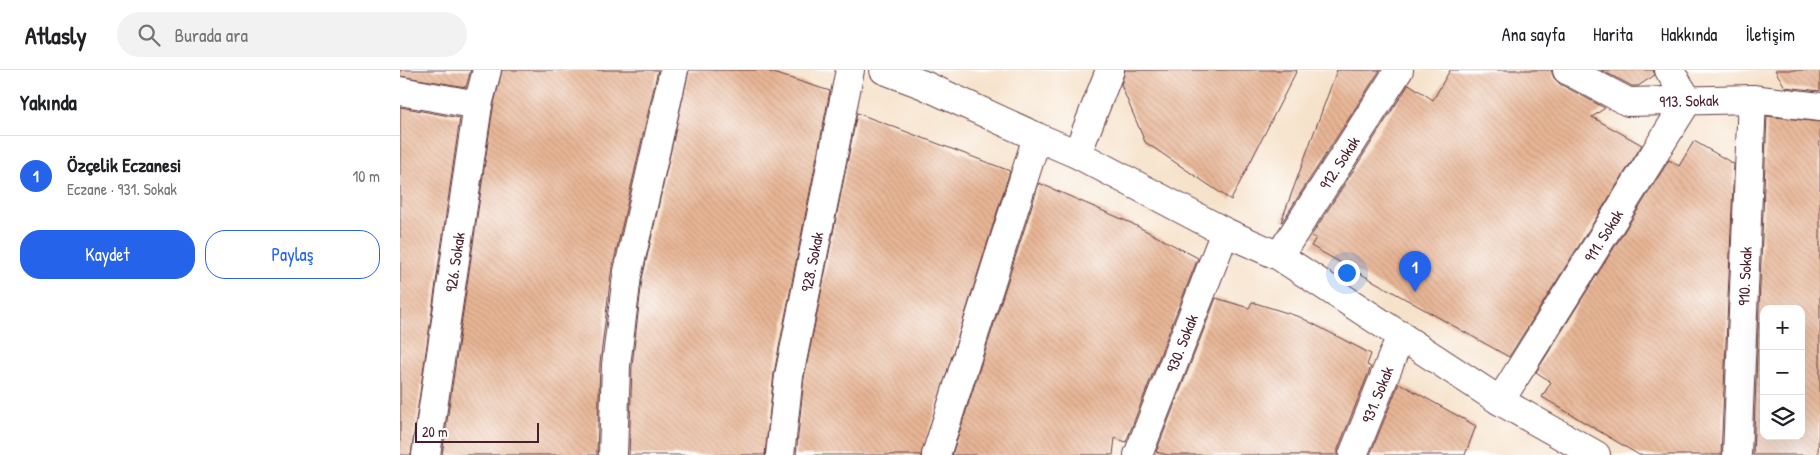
<!DOCTYPE html>
<html lang="tr">
<head>
<meta charset="utf-8">
<style>
	:root { --surface:#fff; --page:#f2f2f2; --text:#202124; --muted:#757577; --line:#e0e0e0; --accent:#2563eb }
	body { margin:0; font-family:"Patrick Hand",sans-serif; background:var(--page); color:var(--text) }
	.controls { position:absolute; right:15px; bottom:15px; display:grid; overflow:hidden; border-radius:10px; box-shadow:0 5px 20px #0002 }
	.controls button { width:45px; height:45px; display:grid; place-items:center; padding:0; border:0; border-bottom:1px solid var(--line); background:var(--surface); color:var(--text); font:25px sans-serif }
	.scale { position:absolute; left:15px; bottom:12px; width:124px; box-sizing:border-box; padding-left:5px; border:2px solid #4a1f2b; border-top:0; font-size:14px; line-height:18px; white-space:nowrap; color:#4a1f2b; -webkit-text-stroke:4px #fff; paint-order:stroke }
	.you { position:absolute; left:946px; top:202px; width:18px; height:18px; margin:-12px; border:4px solid #fff; border-radius:50%; background:#1a73e8; box-shadow:0 0 0 8px #1a73e833 }
	.badge { display:grid; place-items:center; width:32px; height:32px; border-radius:50%; background:var(--accent); color:#fff; font-size:16px; font-weight:700 }
	.pin { position:absolute; translate:-50% -41px; filter:drop-shadow(0 1px 2px #0008) }
	.pin::after { content:''; position:absolute; top:26px; width:18px; height:15px; background:inherit; clip-path:polygon(0 0,100% 0,50% 100%) }
	.list { margin:0; padding:0; list-style:none }
	h2 { display:flex; justify-content:space-between; align-items:center; height:65px; margin:0; padding:0 20px; font-size:21px }
	h2 small { font-size:16px; font-weight:400; color:var(--muted) }
	.list li { display:grid; grid-template-columns:32px 1fr auto; gap:15px; align-items:center; box-sizing:border-box; height:80px; padding:0 20px; border-top:1px solid var(--line) }
	.list b { display:block; font-size:19px; white-space:nowrap }
	.list p { margin:0; font-size:16px; white-space:nowrap; color:var(--muted) }
	.list em { font-size:16px; font-style:normal; color:var(--muted) }
	.actions { display:flex; gap:10px; padding:15px 20px }
	.actions a { flex:1; padding:11px 0; border:1px solid var(--accent); border-radius:20px; text-align:center; font-size:18px; color:var(--accent) }
	.actions .main { background:var(--accent); color:#fff }
	.icon { flex:none; width:28px; height:28px; fill:none; stroke:currentColor; stroke-width:2; stroke-linecap:round; stroke-linejoin:round }
	.map { position:relative; flex:none; width:1420px; height:385px; overflow:hidden }
	header { display:flex; align-items:center; gap:30px; box-sizing:border-box; height:70px; padding:0 25px; background:var(--surface); border-bottom:1px solid var(--line) }
	header strong { font-size:24px }
	nav { display:flex; gap:28px; margin-inline-start:auto; font-size:18px }
	.search { width:350px; height:45px; background:var(--page); display:flex; align-items:center; gap:12px; box-sizing:border-box; padding:0 18px; border-radius:28px; color:var(--muted); font-size:19px }
	main { display:flex }
	aside { flex:1; background:var(--surface) }
	.map>svg:first-child { display:block }
	.building { fill:url(#building-back-hatch); fill-rule:evenodd }
	.lines { fill:none; stroke-linecap:round; stroke-linejoin:round }
	.minor-casing { stroke:#643c43; stroke-width:30 }
	.minor { stroke:#fff; stroke-width:28 }
	.labels { text-anchor:middle; dominant-baseline:central; stroke-width:5; stroke-linejoin:round; paint-order:stroke }
	.street-label { font-size:16px; fill:#4a1f2b; stroke:#fff }
</style>
</head>
<body>
<header>
<strong>Atlasly</strong>
<div class="search"><svg class="icon" aria-label="search" viewBox="0 0 24 24"><circle cx="10" cy="10" r="6"/><path d="M15 15l6 6"/></svg>Burada ara</div>
<nav><a>Ana sayfa</a><a>Harita</a><a>Hakkında</a><a>İletişim</a></nav>
</header>
<main>
<aside>
<h2>Yakında<small></small></h2>
<ul class="list">
<li><span class="badge">1</span><div><b>Özçelik Eczanesi</b><p>Eczane · 931. Sokak</p></div><em>10 m</em></li>
</ul>
<div class="actions"><a class="main">Kaydet</a><a>Paylaş</a></div>
</aside>
<div class="map">
<svg width="1420" height="385" viewBox="0 0 1420 385">
	<defs>
		<pattern id="building-back-hatch" width="6" height="6" patternUnits="userSpaceOnUse" patternTransform="scale(1.25)"><rect width="6" height="6" fill="#e7b595"/><path d="M-1 5l2 2M0 0l6 6M5-1l2 2" fill="none" stroke="#c89b81"/></pattern>
	</defs>
	<rect width="100%" height="100%" fill="#fff"/>
	<filter id="ink" filterUnits="userSpaceOnUse"><feTurbulence type="fractalNoise" baseFrequency=".02" numOctaves="2"/><feDisplacementMap in="SourceGraphic" scale="10" xChannelSelector="R" yChannelSelector="G"/><feConvolveMatrix kernelMatrix="1 2 1 2 8 2 1 2 1" color-interpolation-filters="sRGB"/></filter>
	<filter id="wash" filterUnits="userSpaceOnUse"><feTurbulence type="fractalNoise" baseFrequency=".0096" numOctaves="4" result="noise"/><feDisplacementMap in="SourceGraphic" scale="20" xChannelSelector="R" yChannelSelector="G"/><feGaussianBlur stdDeviation="1.12" result="paint"/><feColorMatrix in="noise" values="0 0 0 0 0 0 0 0 0 0 0 0 0 0 0 0 0 1.4 0 .05"/><feComposite in="paint" operator="in"/></filter>
	<g filter="url(#wash)">
		<rect width="100%" height="100%" fill="#f6e2ca"/>
		<g id="blocks">
			<g class="building">
				<polygon points="0,0 71,0 66,17 0,6"/>
				<polygon points="102,0 258,0 211,204 200,293 197,385 42,385 93,38"/>
				<polygon points="289,0 364,0 430,21 374,303 365,385 229,385 232,296 242,209"/>
				<polygon points="725,0 897,0 831,130 745,72 721,15"/>
				<polygon points="937,0 980,0 882,152 881,152"/>
				<polygon points="1050,0 1151,0 1154,8 1160,14 1205,38 1192,47 1242,75 1109,287 911,176 916,168 911,166 1009,14 1033,30"/>
				<polygon points="1201,0 1253,0 1255,5 1238,16 1232,16"/>
				<polygon points="1375,0 1420,0 1420,21 1385,17"/>
				<polygon points="0,37 60,48 11,385 0,385"/>
				<polygon points="457,43 610,101 521,385 396,385 404,308"/>
				<path d="M1367,46L1420,52V346H1419L1418,385H1353ZM1364,239H1401V366H1364Z"/>
				<polygon points="1294,71 1334,94 1321,385 1239,385 1142,327 1151,312 1136,302 1269,90 1279,96"/>
				<polygon points="639,113 731,153 798,188 726,372 715,368 713,385 552,385"/>
				<polygon points="816,228 849,238 852,232 900,247 971,284 967,295 971,297 938,379 938,385 767,385 756,382"/>
				<polygon points="999,313 1076,356 1065,385 970,385"/>
			</g>
		</g>
	</g>
	<g filter="url(#ink)">
		<use href="#blocks" fill-opacity="0" stroke="#643c43" stroke-width="1"/>
		<g class="lines">
			<g class="minor-casing">
				<g id="minor">
					<polyline points="484,0 524,15 637,67 677,84 825,162 879,186 1100,331 1196,385"/>
					<path id="s1" d="M1167,0L1228,32L1352,29L1420,37"/>
					<polyline points="0,21 78,35"/>
					<polyline points="677,84 710,0"/>
					<path id="s2" d="M879,186L999,0"/>
					<path id="s3" d="M1100,331L1288,30L1269,0"/>
					<path id="s4" d="M26,385L78,35L87,0"/>
					<polyline points="213,385 216,295 227,206 274,0"/>
					<path id="s5" d="M380,385L389,306L450,0"/>
					<polyline points="536,385 637,67"/>
					<path id="s6" d="M738,385L825,162"/>
					<path id="s7" d="M953,385L1001,265"/>
					<path id="s8" d="M1337,385L1352,29"/>
				</g>
			</g>
			<use href="#minor" class="minor"/>
		</g>
	</g>
	<g class="labels">
		<g class="street-label">
			<text stroke="none"><textPath href="#s1" startOffset="130">913. Sokak</textPath></text>
			<text stroke="none"><textPath href="#s2" startOffset="111">912. Sokak</textPath></text>
			<text stroke="none"><textPath href="#s3" startOffset="195">911. Sokak</textPath></text>
			<text stroke="none"><textPath href="#s4" startOffset="195">926. Sokak</textPath></text>
			<text stroke="none"><textPath href="#s5" startOffset="196">928. Sokak</textPath></text>
			<text stroke="none"><textPath href="#s8" startOffset="179">910. Sokak</textPath></text>
			<text stroke="none"><textPath href="#s6" startOffset="120">930. Sokak</textPath></text>
			<text stroke="none"><textPath href="#s7" startOffset="65">931. Sokak</textPath></text>
		</g>
	</g>
</svg>
<div class="controls">
<button>+</button>
<button>−</button>
<button><svg class="icon" aria-label="layers" viewBox="0 0 24 24"><path d="M12 4l9 5-9 5-9-5zM3 14l9 5 9-5"/></svg></button>
</div>
<div class="scale">20 m</div>
<div class="you"></div>
<div class="pin badge" style="left:1015px;top:222px">1</div>
</div>
</main>
</body>
</html>
